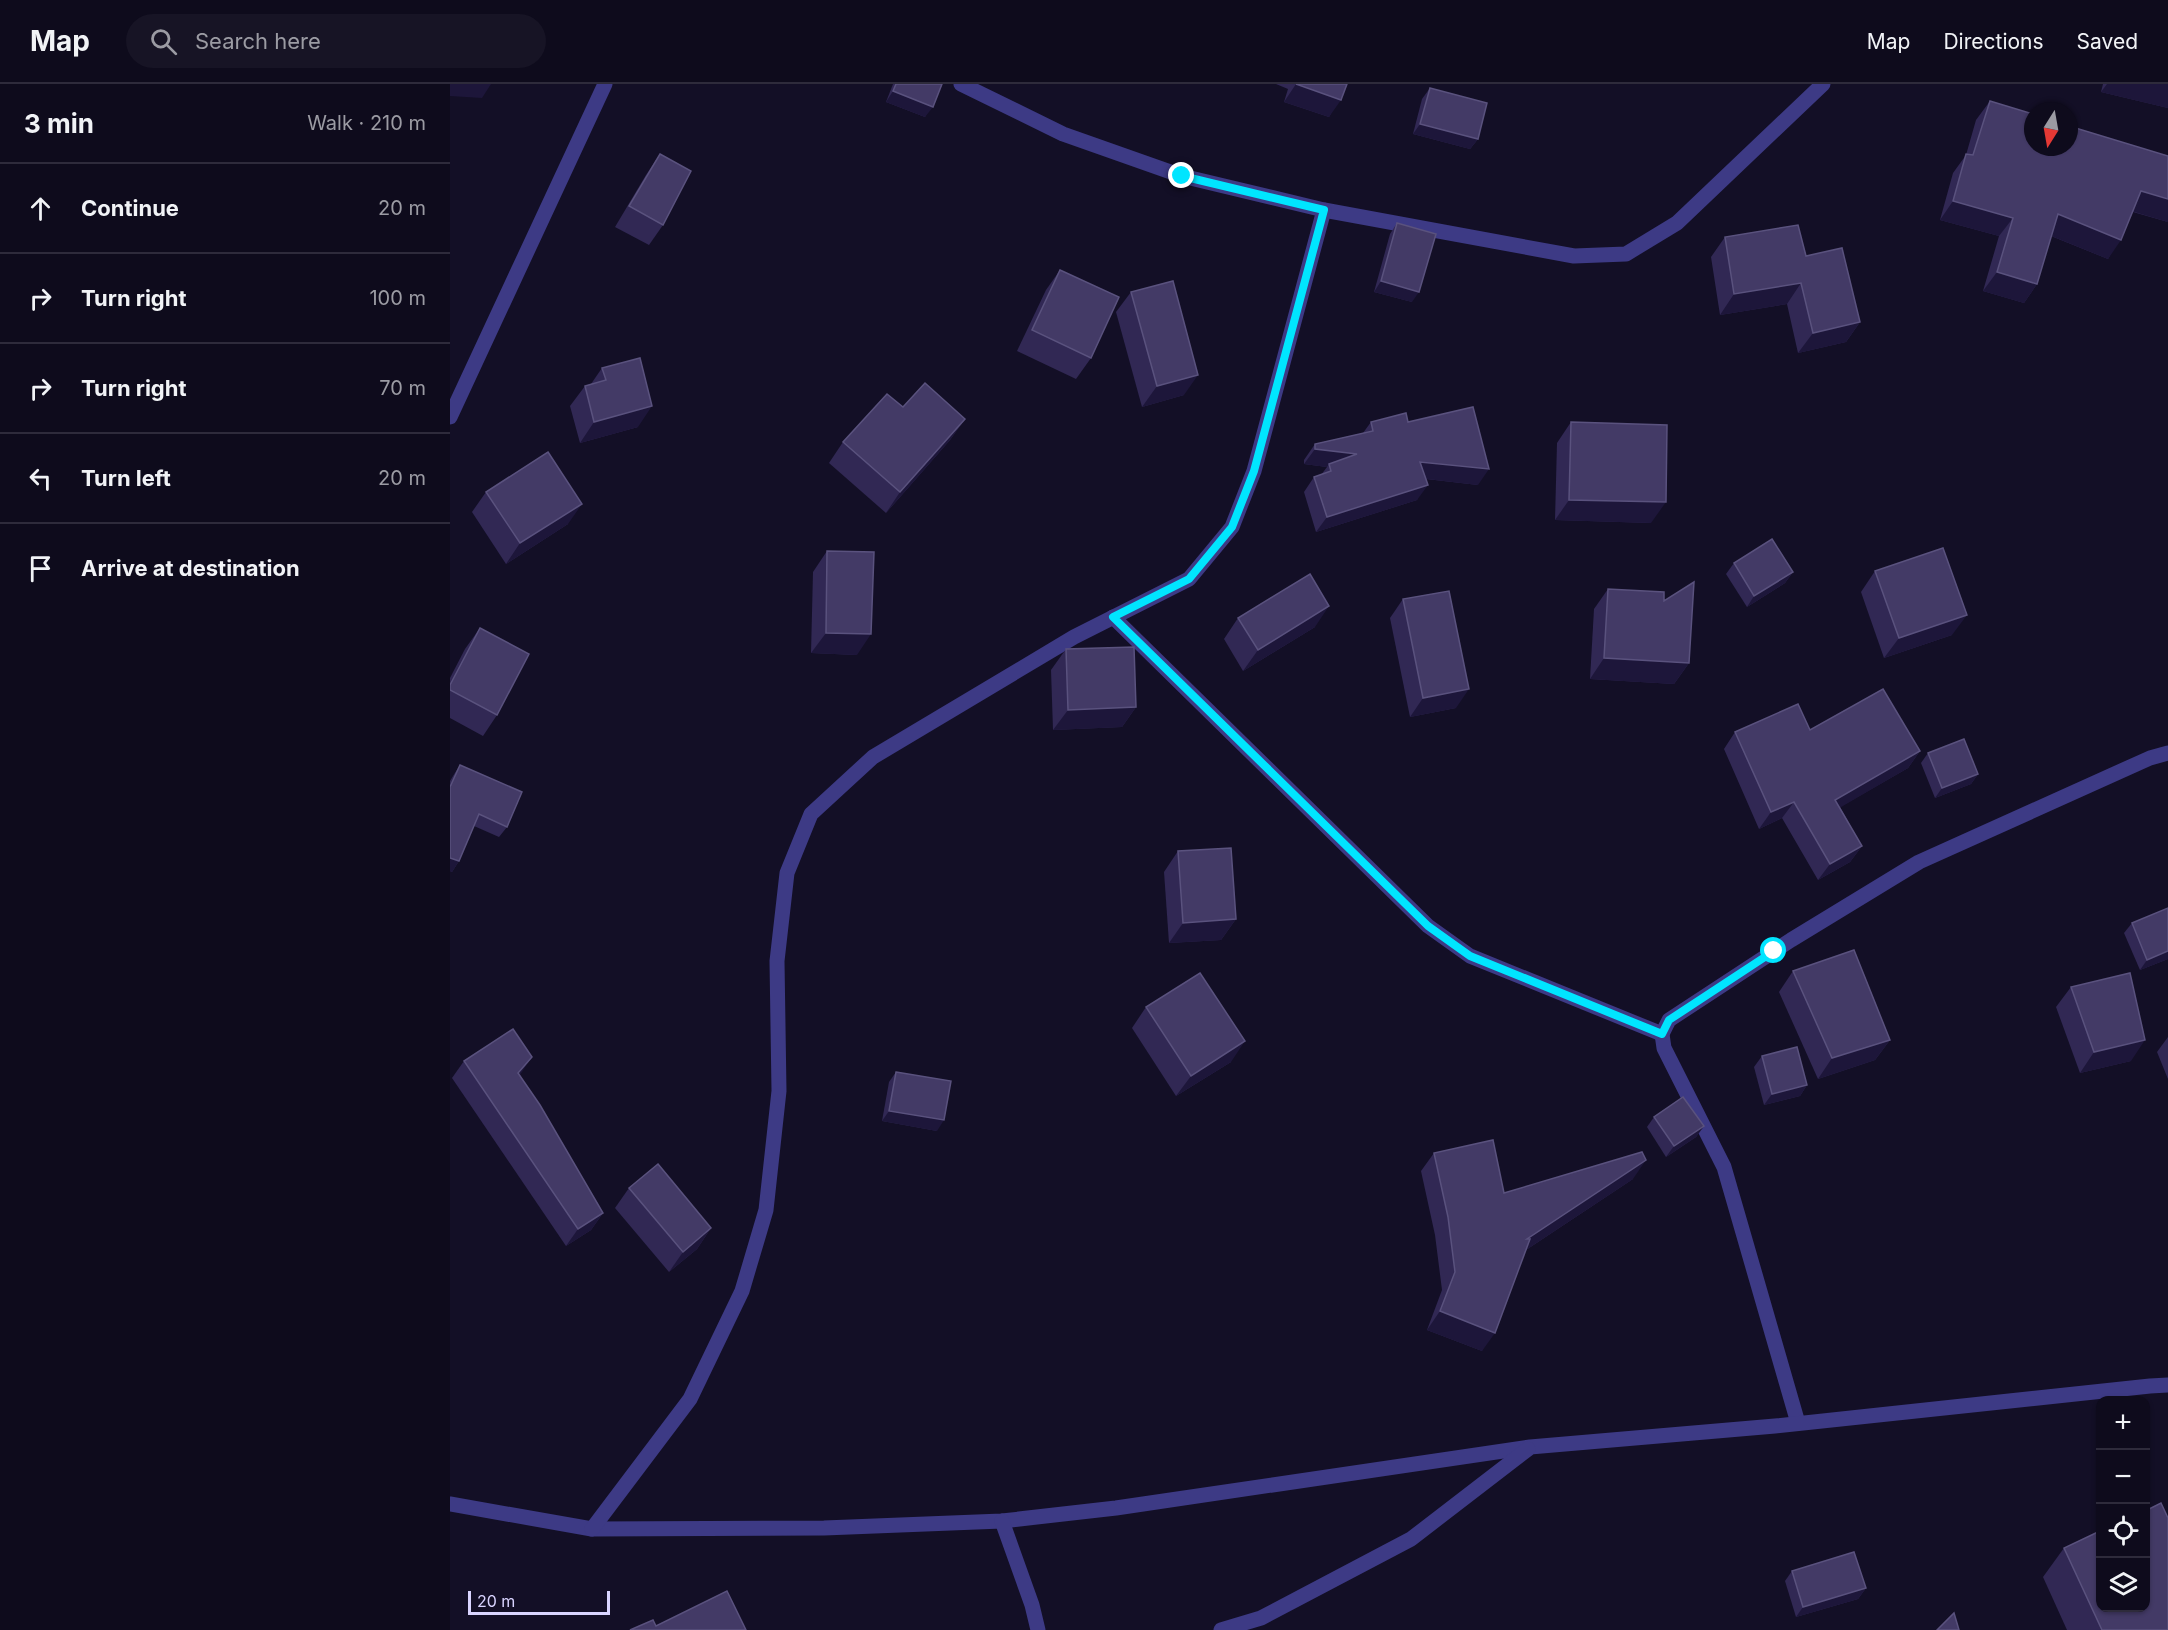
<!DOCTYPE html>
<html lang="en">
<head>
<meta charset="utf-8">
<style>
	:root { --surface:#0e0b1c; --page:#171425; --text:#f1f3f6; --muted:#9b9ba3; --line:#2e2b3b }
	body { margin:0; font-family:Inter,sans-serif; background:var(--page); color:var(--text) }
	.controls { position:absolute; right:18px; bottom:18px; display:grid; overflow:hidden; border-radius:12px; box-shadow:0 2px 4px #0004 }
	.controls button { width:54px; height:54px; display:grid; place-items:center; padding:0; border:0; border-bottom:2px solid var(--line); background:var(--surface); color:var(--text); font:30px sans-serif }
	.compass { position:absolute; left:1574px; top:18px; width:54px; height:54px; border-radius:50%; background:var(--surface); box-shadow:0 2px 4px #0004; rotate:191deg }
	.scale { position:absolute; left:18px; bottom:15px; width:142px; box-sizing:border-box; padding-left:6px; border:3px solid #d9d4ff; border-top:0; font-size:16px; line-height:21px; white-space:nowrap; color:#d9d4ff; -webkit-text-stroke:4px #130f26; paint-order:stroke }
	.stop { position:absolute; width:18px; height:18px; margin:-14px; border:4px solid #00e5ff; border-radius:50%; background:#fff }
	.stop.end { background:#00e5ff; border-color:#fff; box-shadow:0 2px 6px #0008 }
	.list { margin:0; padding:0; list-style:none }
	h2 { display:flex; justify-content:space-between; align-items:center; height:78px; margin:0; padding:0 24px; font-size:26px }
	h2 small { font-size:20px; font-weight:400; color:var(--muted) }
	.list li { display:grid; grid-template-columns:39px 1fr auto; gap:18px; align-items:center; box-sizing:border-box; height:90px; padding:0 24px; border-top:2px solid var(--line) }
	.list b { display:block; font-size:22px; white-space:nowrap }
	.list em { font-size:20px; font-style:normal; color:var(--muted) }
	.icon { flex:none; width:33px; height:33px; fill:none; stroke:currentColor; stroke-width:2; stroke-linecap:round; stroke-linejoin:round }
	.map { position:relative; flex:none; width:1718px; height:1546px; overflow:hidden }
	header { display:flex; align-items:center; gap:36px; box-sizing:border-box; height:84px; padding:0 30px; background:var(--surface); border-bottom:2px solid var(--line) }
	header strong { font-size:28px }
	nav { display:flex; gap:33px; margin-inline-start:auto; font-size:21px }
	.search { width:420px; height:54px; background:var(--page); display:flex; align-items:center; gap:15px; box-sizing:border-box; padding:0 21px; border-radius:33px; color:var(--muted); font-size:22px }
	main { display:flex }
	aside { flex:1; background:var(--surface) }
	.map>svg:first-child { display:block }
	.lines { fill:none; stroke-linecap:round; stroke-linejoin:round }
	.street { stroke:#3d3a85; stroke-width:15 }
	.wall { fill:#312854 }
	.shaded-wall { fill:#1d163a }
	.building { fill:#433a66; stroke:#5a527e; stroke-width:1.5 }
	.route { stroke:#00e5ff; stroke-width:8 }
</style>
</head>
<body>
<header>
<strong>Map</strong>
<div class="search"><svg class="icon" aria-label="search" viewBox="0 0 24 24"><circle cx="10" cy="10" r="6"/><path d="M15 15l6 6"/></svg>Search here</div>
<nav><a>Map</a><a>Directions</a><a>Saved</a></nav>
</header>
<main>
<aside>
<h2>3 min<small>Walk · 210 m</small></h2>
<ul class="list">
<li><svg class="icon" aria-label="ahead" viewBox="0 0 24 24"><path d="M12 20V5M6 11l6-6 6 6"/></svg><div><b>Continue</b></div><em>20 m</em></li>
<li><svg class="icon" aria-label="right" viewBox="0 0 24 24"><path d="M7 20v-9h11M14 6l5 5-5 5"/></svg><div><b>Turn right</b></div><em>100 m</em></li>
<li><svg class="icon" aria-label="right" viewBox="0 0 24 24"><path d="M7 20v-9h11M14 6l5 5-5 5"/></svg><div><b>Turn right</b></div><em>70 m</em></li>
<li><svg class="icon" aria-label="left" viewBox="0 0 24 24"><path d="M17 20v-9H6M10 6l-5 5 5 5"/></svg><div><b>Turn left</b></div><em>20 m</em></li>
<li><svg class="icon" aria-label="arrive" viewBox="0 0 24 24"><path d="M6 21V4h12l-3 4 3 4H6"/></svg><div><b>Arrive at destination</b></div></li>
</ul>
</aside>
<div class="map">
<svg width="1718" height="1546" viewBox="0 0 1718 1546">
	<rect width="100%" height="100%" fill="#130f26"/>
	<g class="lines">
		<g class="street">
			<polyline points="511,0 613,50 732,92 874,126 1124,172 1176,170 1227,139 1373,0"/>
			<polyline points="0,333 155,0"/>
			<polyline points="663,533 978,842 1020,872 1212,950"/>
			<polyline points="1348,1339 1274,1083 1214,964 1212,950 1219,936 1341,856 1469,778 1700,674 1718,669"/>
			<polyline points="0,1420 142,1445 374,1444 552,1437 666,1424 1080,1363 1325,1342 1700,1302 1718,1301"/>
			<polyline points="552,1437 582,1521 588,1546"/>
			<polyline points="142,1445 240,1315 292,1207 316,1126 329,1007 327,877 337,789 361,730 423,673 624,553 739,495 782,443 804,387 874,126"/>
			<polyline points="771,1546 811,1534 961,1455 1078,1365"/>
		</g>
	</g>
	<g class="wall">
		<polygon points="443,0 492,0 475,33 436,18"/>
		<polygon points="826,0 897,0 879,33 834,18 838,5"/>
		<polygon points="1653,0 1718,0 1718,24 1651,8"/>
		<polygon points="980,4 1028,55 1020,65 963,50 972,15"/>
		<polygon points="1540,17 1718,138 1683,128 1658,175 1601,152 1587,200 1574,219 1533,207 1549,152 1490,136 1503,89 1516,71 1526,36"/>
		<polygon points="210,70 213,141 199,161 165,143 196,91"/>
		<polygon points="947,139 962,218 924,208 940,150"/>
		<polygon points="1275,153 1356,172 1410,238 1396,258 1348,269 1337,220 1270,231 1261,173"/>
		<polygon points="610,186 641,274 626,295 567,267 596,206"/>
		<polygon points="681,208 734,311 692,323 666,228"/>
		<polygon points="152,284 188,343 130,359 120,322 135,302 141,300"/>
		<polygon points="453,323 515,335 500,356 436,429 379,379 393,358"/>
		<polygon points="921,338 958,338 1028,401 976,395 967,416 866,448 854,408 864,393 871,391 877,383 854,380 854,376 865,360 913,349"/>
		<polygon points="1121,338 1201,439 1105,436 1107,359"/>
		<polygon points="36,408 118,440 56,480 22,428"/>
		<polygon points="377,467 407,571 361,569 363,488"/>
		<polygon points="1284,479 1343,488 1335,499 1297,523 1276,490"/>
		<polygon points="1425,487 1502,551 1434,574 1411,508"/>
		<polygon points="1158,505 1214,517 1239,579 1224,600 1140,595 1144,525"/>
		<polygon points="953,515 1006,624 960,633 940,534"/>
		<polygon points="788,534 865,543 793,587 774,555"/>
		<polygon points="30,544 47,631 33,652 0,634 0,594 15,565"/>
		<polygon points="616,565 686,623 672,643 603,646 601,586"/>
		<polygon points="1360,646 1470,667 1458,684 1390,723 1412,762 1400,778 1368,796 1332,734 1309,745 1274,665 1285,648"/>
		<polygon points="1478,669 1528,690 1521,700 1485,714 1471,679"/>
		<polygon points="10,681 57,743 49,753 24,742 9,777 2,788 0,787 0,697 3,692"/>
		<polygon points="728,767 786,835 771,856 719,859 714,788"/>
		<polygon points="1682,839 1718,875 1690,886 1674,849"/>
		<polygon points="1343,887 1440,956 1425,976 1368,995 1329,908"/>
		<polygon points="1621,903 1681,977 1630,989 1606,923"/>
		<polygon points="696,923 781,978 726,1012 682,944"/>
		<polygon points="1718,953 1718,995 1707,968"/>
		<polygon points="1312,972 1357,1001 1350,1012 1314,1021 1304,983"/>
		<polygon points="14,977 70,991 153,1129 141,1146 116,1162 2,994"/>
		<polygon points="446,988 487,1047 432,1037 439,998"/>
		<polygon points="1204,1033 1254,1042 1246,1053 1216,1073 1197,1043"/>
		<polygon points="984,1069 1054,1109 1183,1095 1076,1166 1032,1267 977,1246 992,1206 985,1151 971,1087"/>
		<polygon points="179,1104 261,1144 247,1165 219,1188 165,1124"/>
		<polygon points="1614,1464 1718,1546 1617,1546 1593,1493"/>
		<polygon points="1342,1487 1416,1504 1408,1515 1346,1533 1335,1497"/>
	</g>
	<g class="shaded-wall">
		<polygon points="0,0 41,0 32,14 0,12"/>
		<polygon points="846,0 891,16 879,33 834,18"/>
		<polygon points="1657,0 1718,0 1718,24 1651,8"/>
		<polygon points="443,7 483,23 475,33 436,18"/>
		<polygon points="970,40 1028,55 1020,65 963,50"/>
		<polygon points="1691,107 1718,115 1718,138 1678,126"/>
		<polygon points="1503,117 1563,134 1549,152 1490,136"/>
		<polygon points="1608,130 1671,156 1658,175 1594,149"/>
		<polygon points="1547,188 1587,200 1574,219 1533,207"/>
		<polygon points="931,197 969,208 962,218 924,208"/>
		<polygon points="1351,199 1337,220 1270,231 1284,210"/>
		<polygon points="1410,238 1396,258 1348,269 1363,249"/>
		<polygon points="748,291 734,311 692,323 707,302"/>
		<polygon points="202,322 188,343 130,359 144,338"/>
		<polygon points="515,335 500,356 436,429 450,408"/>
		<polygon points="865,365 907,370 879,380 877,383 854,380"/>
		<polygon points="970,378 1039,385 1028,401 960,393"/>
		<polygon points="978,401 967,416 866,448 877,433"/>
		<polygon points="1119,416 1216,418 1201,439 1105,436"/>
		<polygon points="132,420 118,440 56,480 70,459"/>
		<polygon points="1343,488 1335,499 1297,523 1304,512"/>
		<polygon points="879,522 865,543 793,587 808,566"/>
		<polygon points="1517,531 1502,551 1434,574 1449,554"/>
		<polygon points="376,549 421,550 407,571 361,569"/>
		<polygon points="1154,574 1239,579 1224,600 1140,595"/>
		<polygon points="1019,605 1006,624 960,633 973,614"/>
		<polygon points="686,623 672,643 603,646 618,626"/>
		<polygon points="1470,667 1458,684 1374,733 1385,716"/>
		<polygon points="1528,690 1521,700 1485,714 1492,704"/>
		<polygon points="1344,718 1332,734 1309,745 1321,728"/>
		<polygon points="1412,762 1400,778 1368,796 1380,780"/>
		<polygon points="0,774 9,777 2,788 0,787"/>
		<polygon points="786,835 771,856 719,859 733,839"/>
		<polygon points="1718,867 1718,875 1690,886 1697,876"/>
		<polygon points="1440,956 1425,976 1368,995 1382,974"/>
		<polygon points="1695,956 1681,977 1630,989 1644,968"/>
		<polygon points="795,957 781,978 726,1012 741,992"/>
		<polygon points="82,973 70,991 68,989"/>
		<polygon points="1357,1001 1350,1012 1314,1021 1322,1010"/>
		<polygon points="439,1027 494,1036 487,1047 432,1037"/>
		<polygon points="1254,1042 1246,1053 1216,1073 1224,1062"/>
		<polygon points="1196,1076 1183,1095 1064,1174 1077,1155"/>
		<polygon points="153,1129 141,1146 116,1162 128,1145"/>
		<polygon points="261,1144 247,1165 219,1188 233,1168"/>
		<polygon points="990,1227 1045,1249 1032,1267 977,1246"/>
		<polygon points="1416,1504 1408,1515 1346,1533 1353,1523"/>
	</g>
	<g class="building">
		<polygon points="446,0 492,0 483,23 443,7"/>
		<polygon points="846,0 897,0 891,16"/>
		<polygon points="980,4 1037,19 1028,55 970,40"/>
		<polygon points="1540,17 1583,30 1583,63 1619,63 1619,42 1718,72 1718,115 1691,107 1671,156 1608,130 1587,200 1547,188 1563,134 1503,117 1516,70 1523,71"/>
		<polygon points="210,70 241,87 213,141 179,122"/>
		<polygon points="947,139 986,150 969,208 931,197"/>
		<polygon points="1348,141 1356,172 1392,164 1410,238 1363,249 1351,199 1284,210 1275,153"/>
		<polygon points="610,186 669,213 641,274 582,246"/>
		<polygon points="723,197 748,291 707,302 681,208"/>
		<polygon points="190,274 202,322 144,338 135,302 156,296 152,284"/>
		<polygon points="475,299 515,335 450,408 393,358 437,310 453,323"/>
		<polygon points="1023,323 1039,385 970,378 978,401 877,433 864,393 881,387 879,380 907,370 865,365 865,360 923,347 921,338 956,329 958,338"/>
		<polygon points="1121,338 1217,341 1216,418 1119,416"/>
		<polygon points="98,368 132,420 70,459 36,408"/>
		<polygon points="1322,455 1343,488 1304,512 1284,479"/>
		<polygon points="1493,464 1517,531 1449,554 1425,487"/>
		<polygon points="377,467 424,468 421,550 376,549"/>
		<polygon points="860,490 879,522 808,566 788,534"/>
		<polygon points="1244,498 1239,579 1154,574 1158,505 1214,508 1214,517"/>
		<polygon points="999,507 1019,605 973,614 953,515"/>
		<polygon points="30,544 79,570 47,631 0,606 0,601"/>
		<polygon points="684,563 686,623 618,626 616,565"/>
		<polygon points="1433,605 1470,667 1385,716 1412,762 1380,780 1344,718 1321,728 1285,648 1348,620 1360,646"/>
		<polygon points="1514,655 1528,690 1492,704 1478,669"/>
		<polygon points="10,681 72,708 57,743 29,730 9,777 0,774 0,703"/>
		<polygon points="781,764 786,835 733,839 728,767"/>
		<polygon points="1718,824 1718,867 1697,876 1682,839"/>
		<polygon points="1404,866 1440,956 1382,974 1343,887"/>
		<polygon points="750,889 795,957 741,992 696,923"/>
		<polygon points="1680,889 1695,956 1644,968 1621,903"/>
		<polygon points="63,945 82,973 68,989 90,1021 153,1129 128,1145 14,977"/>
		<polygon points="1347,963 1357,1001 1322,1010 1312,972"/>
		<polygon points="446,988 501,997 494,1036 439,1027"/>
		<polygon points="1233,1013 1254,1042 1224,1062 1204,1033"/>
		<polygon points="1043,1056 1054,1109 1192,1068 1196,1076 1077,1155 1080,1155 1045,1249 990,1227 1005,1188 998,1133 984,1069"/>
		<polygon points="208,1080 261,1144 233,1168 179,1104"/>
		<polygon points="1711,1419 1718,1434 1718,1546 1652,1546 1614,1464 1650,1447 1650,1524 1695,1524 1695,1427"/>
		<polygon points="1404,1468 1416,1504 1353,1523 1342,1487"/>
		<polygon points="277,1507 296,1546 180,1546 203,1536 206,1542"/>
		<polygon points="1504,1529 1509,1546 1487,1546"/>
	</g>
	<g class="lines">
		<polyline class="route" points="732,92 874,126 804,387 782,443 739,495 663,533 978,842 1020,872 1212,950 1219,936 1324,867"/>
	</g>
</svg>
<div class="controls">
<button>+</button>
<button>−</button>
<button><svg class="icon" aria-label="locate" viewBox="0 0 24 24"><circle cx="12" cy="12" r="6"/><path d="M12 2v4M12 18v4M2 12h4M18 12h4"/></svg></button>
<button><svg class="icon" aria-label="layers" viewBox="0 0 24 24"><path d="M12 4l9 5-9 5-9-5zM3 14l9 5 9-5"/></svg></button>
</div>
<svg class="compass" viewBox="-18 -18 36 36"><path d="M0-13l5 13h-10z" fill="#e53935"/><path d="M0 13l5-13h-10z" fill="#9b9ba3"/></svg>
<div class="scale">20 m</div>
<div class="stop" style="left:1324px;top:867px"></div>
<div class="stop end" style="left:732px;top:92px"></div>
</div>
</main>
</body>
</html>
